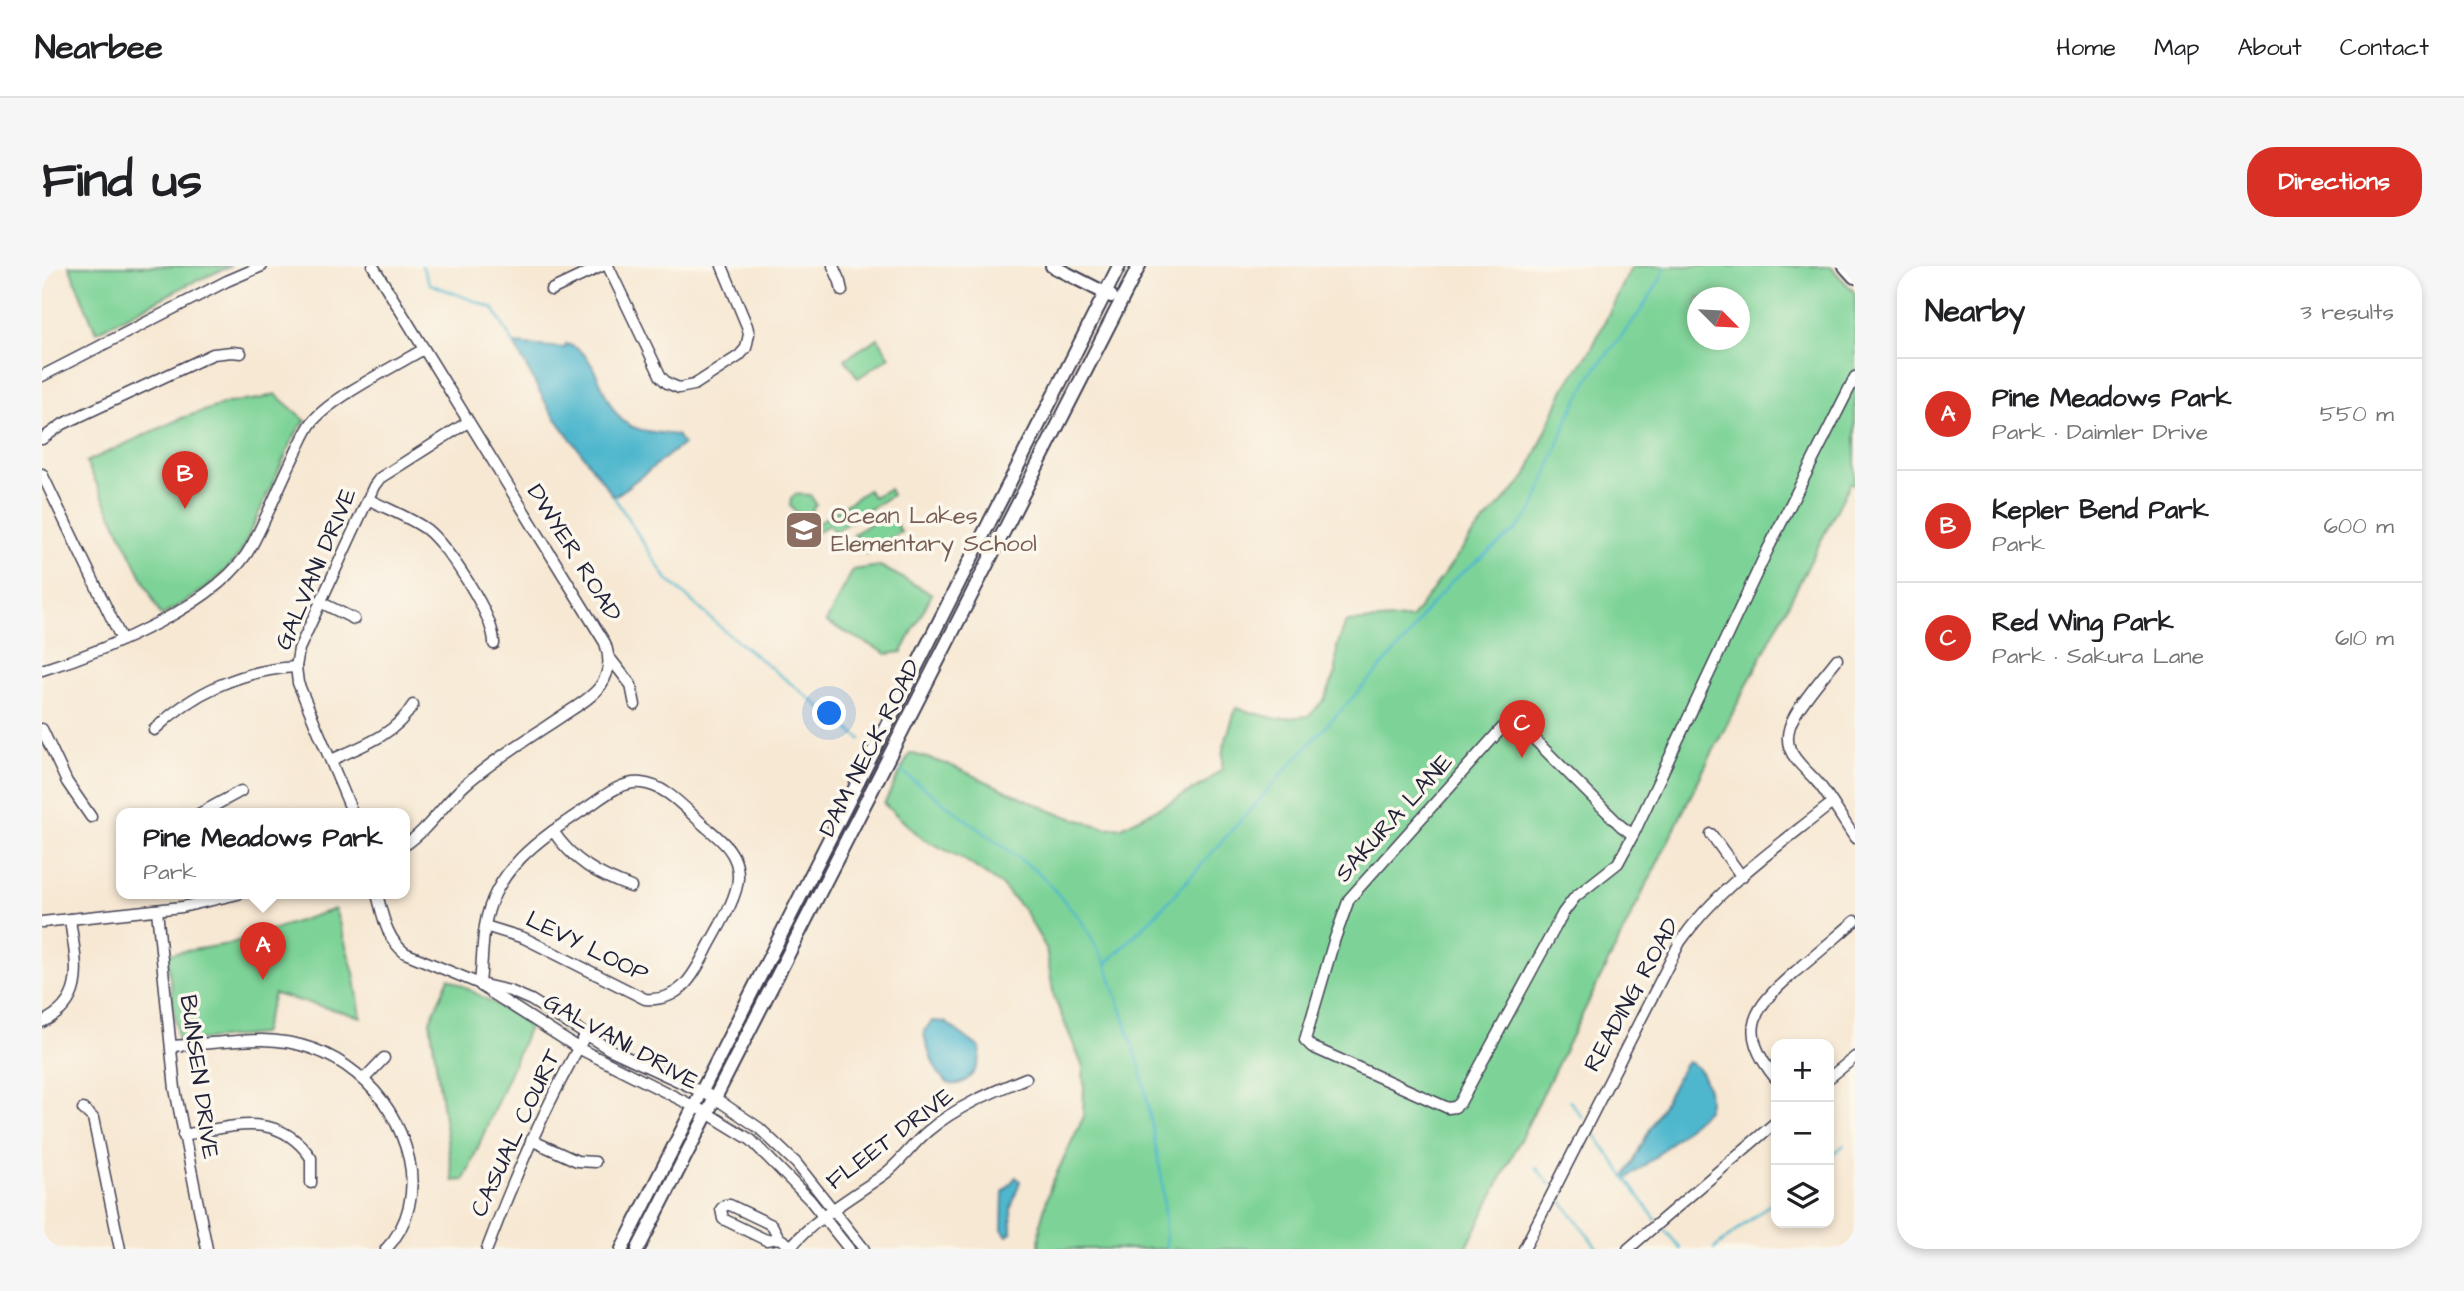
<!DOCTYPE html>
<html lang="en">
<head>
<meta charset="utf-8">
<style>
	:root { --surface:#fff; --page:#f6f6f6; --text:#202124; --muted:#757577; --line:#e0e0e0; --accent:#d93025 }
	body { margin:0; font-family:"Architects Daughter",sans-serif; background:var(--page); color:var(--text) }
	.controls { position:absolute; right:21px; bottom:21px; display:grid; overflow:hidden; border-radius:14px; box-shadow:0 4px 10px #0003 }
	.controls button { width:63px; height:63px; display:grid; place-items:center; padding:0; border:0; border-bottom:2px solid var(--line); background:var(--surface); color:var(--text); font:35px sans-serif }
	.compass { position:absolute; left:1645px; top:21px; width:63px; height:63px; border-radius:50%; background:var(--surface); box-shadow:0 4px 10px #0003; rotate:114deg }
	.you { position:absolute; left:788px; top:448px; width:24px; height:24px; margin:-18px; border:5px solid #fff; border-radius:50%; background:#1a73e8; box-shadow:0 0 0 10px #1a73e833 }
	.badge { display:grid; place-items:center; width:46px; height:46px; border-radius:50%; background:var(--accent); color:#fff; font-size:23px; font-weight:700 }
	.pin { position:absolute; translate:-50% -58px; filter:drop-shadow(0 2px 4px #0008) }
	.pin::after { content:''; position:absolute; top:37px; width:24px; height:21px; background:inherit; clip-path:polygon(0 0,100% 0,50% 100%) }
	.popup { position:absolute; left:74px; top:542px; width:294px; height:91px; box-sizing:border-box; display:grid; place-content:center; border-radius:14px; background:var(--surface); filter:drop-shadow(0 2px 5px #0005); font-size:23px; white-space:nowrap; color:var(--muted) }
	.popup b { font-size:26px; color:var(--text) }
	.popup::after { content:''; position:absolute; left:50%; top:100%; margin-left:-14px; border:14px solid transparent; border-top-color:var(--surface) }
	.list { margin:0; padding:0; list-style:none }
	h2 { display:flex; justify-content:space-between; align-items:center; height:91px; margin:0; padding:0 28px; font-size:30px }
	h2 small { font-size:23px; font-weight:400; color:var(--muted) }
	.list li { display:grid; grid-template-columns:46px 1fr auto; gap:21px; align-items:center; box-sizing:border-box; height:112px; padding:0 28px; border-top:2px solid var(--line) }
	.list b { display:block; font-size:26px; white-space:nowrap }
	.list p { margin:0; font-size:23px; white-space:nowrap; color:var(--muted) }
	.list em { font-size:23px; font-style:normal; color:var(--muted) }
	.icon { flex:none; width:38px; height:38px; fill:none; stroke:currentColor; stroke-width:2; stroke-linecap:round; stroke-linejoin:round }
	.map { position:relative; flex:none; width:1813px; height:983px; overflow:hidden; border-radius:28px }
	header { display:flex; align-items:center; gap:42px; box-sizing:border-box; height:98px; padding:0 35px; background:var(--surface); border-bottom:2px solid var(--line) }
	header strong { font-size:33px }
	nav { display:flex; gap:38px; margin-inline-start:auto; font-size:24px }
	.intro { display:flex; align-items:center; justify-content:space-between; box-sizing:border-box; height:168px; padding:0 42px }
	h1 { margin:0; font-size:49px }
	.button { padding:18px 32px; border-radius:28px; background:var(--accent); color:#fff; font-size:24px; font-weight:700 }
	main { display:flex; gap:42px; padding:0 42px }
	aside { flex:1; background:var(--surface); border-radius:28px; box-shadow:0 4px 10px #0003 }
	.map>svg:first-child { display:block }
	.green { fill:#7dd397; stroke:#507a69; stroke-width:2; fill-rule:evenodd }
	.water { fill:#4fb7cd; stroke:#386c84; stroke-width:2 }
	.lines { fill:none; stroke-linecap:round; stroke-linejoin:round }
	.stream { stroke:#4fb7cd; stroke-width:2.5 }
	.minor-casing { stroke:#424052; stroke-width:13 }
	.major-casing { stroke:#424052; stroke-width:16 }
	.highway-casing { stroke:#424052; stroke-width:18 }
	.minor { stroke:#fff; stroke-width:10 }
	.major { stroke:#fff; stroke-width:12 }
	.highway { stroke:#fff; stroke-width:14 }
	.labels { text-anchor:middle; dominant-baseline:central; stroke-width:7; stroke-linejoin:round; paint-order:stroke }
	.education-label { font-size:24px; fill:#785e54; stroke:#fbf7ec; text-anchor:start }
	.street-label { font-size:24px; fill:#22223b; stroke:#fbf7ec }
</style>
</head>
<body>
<header>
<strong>Nearbee</strong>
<nav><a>Home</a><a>Map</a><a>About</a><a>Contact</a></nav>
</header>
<div class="intro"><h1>Find us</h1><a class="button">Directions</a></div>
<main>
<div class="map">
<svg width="1813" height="983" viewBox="0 0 1813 983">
	<rect width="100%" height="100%" fill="#fbf7ec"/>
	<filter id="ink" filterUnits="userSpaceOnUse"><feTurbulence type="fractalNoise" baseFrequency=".0143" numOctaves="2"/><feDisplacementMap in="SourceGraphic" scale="14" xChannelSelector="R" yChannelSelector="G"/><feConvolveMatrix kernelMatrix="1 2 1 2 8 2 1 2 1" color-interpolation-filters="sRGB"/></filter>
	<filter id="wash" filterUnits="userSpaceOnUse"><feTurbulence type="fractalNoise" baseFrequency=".00686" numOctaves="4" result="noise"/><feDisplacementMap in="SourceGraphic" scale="28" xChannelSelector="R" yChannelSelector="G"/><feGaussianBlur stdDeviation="1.57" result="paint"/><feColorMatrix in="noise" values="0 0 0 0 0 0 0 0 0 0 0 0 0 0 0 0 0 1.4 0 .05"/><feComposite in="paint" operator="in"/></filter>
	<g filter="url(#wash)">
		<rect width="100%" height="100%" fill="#f7e8d3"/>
		<g class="green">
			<polygon points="27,0 189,0 147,18 54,66"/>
			<path d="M1590,0H1788L1813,27V219L1809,216L1665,497L1424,983H997L998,958L1009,919L1041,852L1042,821L1041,801L1012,731L1004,682L982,644L959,619L920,592L881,573L842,538L868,487L908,499L1014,547L1064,562L1080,561L1134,533L1162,518L1180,503L1181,483L1194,442L1235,453L1267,450L1282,434L1294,407L1295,381L1304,356L1370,352L1432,267L1484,211L1522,123L1549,84ZM1656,32H1698V74H1656Z"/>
			<polygon points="836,72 848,91 816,112 803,93"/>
			<path d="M233,128L264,155L257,162L250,175L199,286C178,316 150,332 119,350L44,196L140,152L186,137L217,133Z"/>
			<polygon points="847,223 850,229 792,266 787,259 772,268 768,262 826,224 831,231"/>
			<polygon points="754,228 768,229 774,238 765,251 754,246 748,240 749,232"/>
			<polygon points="846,246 859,266 825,288 812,268"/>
			<polygon points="838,300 890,328 860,386 845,388 784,356 811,304"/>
			<polygon points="293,643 312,707 319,751 232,728 220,768 136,776 125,688 187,678"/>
			<polygon points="407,712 486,757 487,761 422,914 411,915 388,755"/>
		</g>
		<g class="water">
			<path d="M472,78L523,82L524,78C555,84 558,131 578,152C591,167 617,166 635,169L641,178L572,231L507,143Z"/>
			<path d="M890,755L903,756L938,782C941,796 927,821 910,818C895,816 883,778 882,765Z"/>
			<path d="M1646,796C1662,801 1671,829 1665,844L1613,891L1585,913L1583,911L1587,903L1642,799Z"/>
			<polygon points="974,911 978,915 969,942 970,965 965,970 960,963 961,926"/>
		</g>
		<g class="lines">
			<g class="stream">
				<polyline points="380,0 388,18 451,42 472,78"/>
				<polyline points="572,231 624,312 685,367 819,473"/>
				<polyline points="859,505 998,608 1039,654 1064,698 1099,804 1120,913 1124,983"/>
				<polyline points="1064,698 1126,636 1249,498 1366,372 1381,348 1411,314 1474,264 1491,244 1527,150 1549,109 1598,46 1619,12 1623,0"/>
				<polyline points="1528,835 1541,852"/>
				<polyline points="1549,863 1614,954"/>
				<polyline points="1787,891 1802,879"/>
				<polyline points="1494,901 1508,919"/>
				<polyline points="1516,930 1556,983"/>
				<polyline points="1621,962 1639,983"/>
				<polyline points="1672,983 1734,933"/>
			</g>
		</g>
	</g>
	<g filter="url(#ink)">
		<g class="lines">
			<g class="minor-casing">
				<g id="minor">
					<path d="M331,0L563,377C568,391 568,406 559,419C552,430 537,439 526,446C492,469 455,491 424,518C402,537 387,563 363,579"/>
					<polyline points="566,0 619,111 625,117 637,122 652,119 697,90 704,82 707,68 705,60 680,0"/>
					<polyline points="791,0 798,16 800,25"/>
					<polyline points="509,24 560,0"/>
					<polyline points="0,110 185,15 220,0"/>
					<polyline points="0,173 21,158 171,88 190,86 199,87"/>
					<polyline points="0,208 80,374"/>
					<path d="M326,233C345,243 367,251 384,263C406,280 453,351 452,378"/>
					<polyline points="278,336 312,353"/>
					<polyline points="567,391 589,419 593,439"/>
					<path d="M1795,393C1781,411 1764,430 1753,449C1732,486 1762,498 1780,522C1792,538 1802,556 1813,572"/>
					<path d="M0,404C62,385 179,338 210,279C226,249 238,218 253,188C259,177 263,165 271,155C291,131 353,100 382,83"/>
					<polyline points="0,463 25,516 49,551"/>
					<path d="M112,464C151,426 200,404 254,401"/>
					<path d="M289,494C320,480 353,469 371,439"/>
					<polyline points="157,548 199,525"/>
					<polyline points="311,548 256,417 254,401 257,383 332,220 338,212 426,156"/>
					<path d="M511,565C531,595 556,609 589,621"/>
					<polyline points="1669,568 1700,611"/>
					<polyline points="1591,569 1579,560 1484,465 1474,460 1460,462 1307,633 1292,675 1263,774 1270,781 1406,842 1413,841 1418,837 1521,647 1533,631 1576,597 1591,569 1725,285 1813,111"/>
					<path d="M335,628C341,650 344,672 363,687L438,718L468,725L489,734L567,783L673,832L717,862L754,897L822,983"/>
					<polyline points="115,644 133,823 165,983"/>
					<polyline points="0,656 140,641 196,628"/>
					<path d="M438,718C440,699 440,679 443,660C452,603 498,573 543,543C560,532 578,515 599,517C625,519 645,545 664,561C681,575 697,588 696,612C695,634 674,665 664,685C651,711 637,736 603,733L482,672L443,660"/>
					<polyline points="439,720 536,782 665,847 709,874 768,934 807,983"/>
					<path d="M0,756C47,735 33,694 28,653"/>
					<path d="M129,780C159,779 190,774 220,774C293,775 350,823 367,893C374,925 367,959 344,983"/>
					<polyline points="1787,812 1813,791"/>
					<polyline points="322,813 342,792"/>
					<path d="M1734,813C1694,763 1711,742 1754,705C1774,689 1793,672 1813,655"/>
					<polyline points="41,843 51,852 78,983"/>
					<path d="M141,869C190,861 236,843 269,892V917"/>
					<polyline points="489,874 535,895 553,896"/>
					<polyline points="737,972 724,974 681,953 679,943 683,939 688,939 730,959 737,972 749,980"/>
					<path d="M445,983C473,909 504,838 543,770"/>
					<path d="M747,983C773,952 807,933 840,910C858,898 869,879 886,865C914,841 950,826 984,812"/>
					<path d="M1482,983L1638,676C1677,620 1737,580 1790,537"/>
					<polyline points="1586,983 1734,856"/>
				</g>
			</g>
			<g class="major-casing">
				<g id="major">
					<polyline points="1010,0 1069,30"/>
					<polyline points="580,983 1077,0"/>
					<polyline points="596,983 1097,0"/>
				</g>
			</g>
			<g class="highway-casing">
				<polyline id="highway" points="1804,0 1813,10"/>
			</g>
			<use href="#minor" class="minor"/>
			<use href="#major" class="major"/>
			<use href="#highway" class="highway"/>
		</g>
	</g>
	<defs>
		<g id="school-square" transform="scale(2.0125)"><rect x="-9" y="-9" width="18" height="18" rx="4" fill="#8d6e63" stroke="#fbf7ec"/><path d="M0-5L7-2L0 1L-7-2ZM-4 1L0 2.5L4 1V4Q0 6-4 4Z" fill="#fff"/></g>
	</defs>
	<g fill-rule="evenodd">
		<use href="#school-square" x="762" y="264"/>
	</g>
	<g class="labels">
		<g class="education-label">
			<text x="789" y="250">Ocean Lakes<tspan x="789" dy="28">Elementary School</tspan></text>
		</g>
		<g class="street-label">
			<text transform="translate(532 287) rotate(58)">DWYER ROAD</text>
			<text transform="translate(274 303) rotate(-67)">GALVANI DRIVE</text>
			<text transform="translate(828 482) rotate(-63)">DAM NECK ROAD</text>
			<text transform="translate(1352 552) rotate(-48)">SAKURA LANE</text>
			<text transform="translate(545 681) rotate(26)">LEVY LOOP</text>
			<text transform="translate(1590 729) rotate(-61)">READING ROAD</text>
			<text transform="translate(579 776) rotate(29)">GALVANI DRIVE</text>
			<text transform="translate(157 811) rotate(82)">BUNSEN DRIVE</text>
			<text transform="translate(474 867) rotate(-65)">CASUAL COURT</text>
			<text transform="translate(848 873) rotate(-37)">FLEET DRIVE</text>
		</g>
	</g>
</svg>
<div class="controls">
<button>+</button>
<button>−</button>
<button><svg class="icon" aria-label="layers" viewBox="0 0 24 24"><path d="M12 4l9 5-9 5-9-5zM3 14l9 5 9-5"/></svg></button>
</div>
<svg class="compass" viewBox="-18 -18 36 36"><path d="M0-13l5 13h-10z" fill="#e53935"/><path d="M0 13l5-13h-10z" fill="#757577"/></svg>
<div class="you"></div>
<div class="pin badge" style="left:221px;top:714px">A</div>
<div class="popup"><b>Pine Meadows Park</b>Park</div>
<div class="pin badge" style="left:143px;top:243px">B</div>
<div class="pin badge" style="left:1480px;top:492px">C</div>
</div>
<aside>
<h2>Nearby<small>3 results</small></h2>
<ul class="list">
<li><span class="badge">A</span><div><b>Pine Meadows Park</b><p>Park · Daimler Drive</p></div><em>550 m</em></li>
<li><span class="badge">B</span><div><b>Kepler Bend Park</b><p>Park</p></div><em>600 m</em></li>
<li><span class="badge">C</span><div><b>Red Wing Park</b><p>Park · Sakura Lane</p></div><em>610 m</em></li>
</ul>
</aside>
</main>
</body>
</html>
